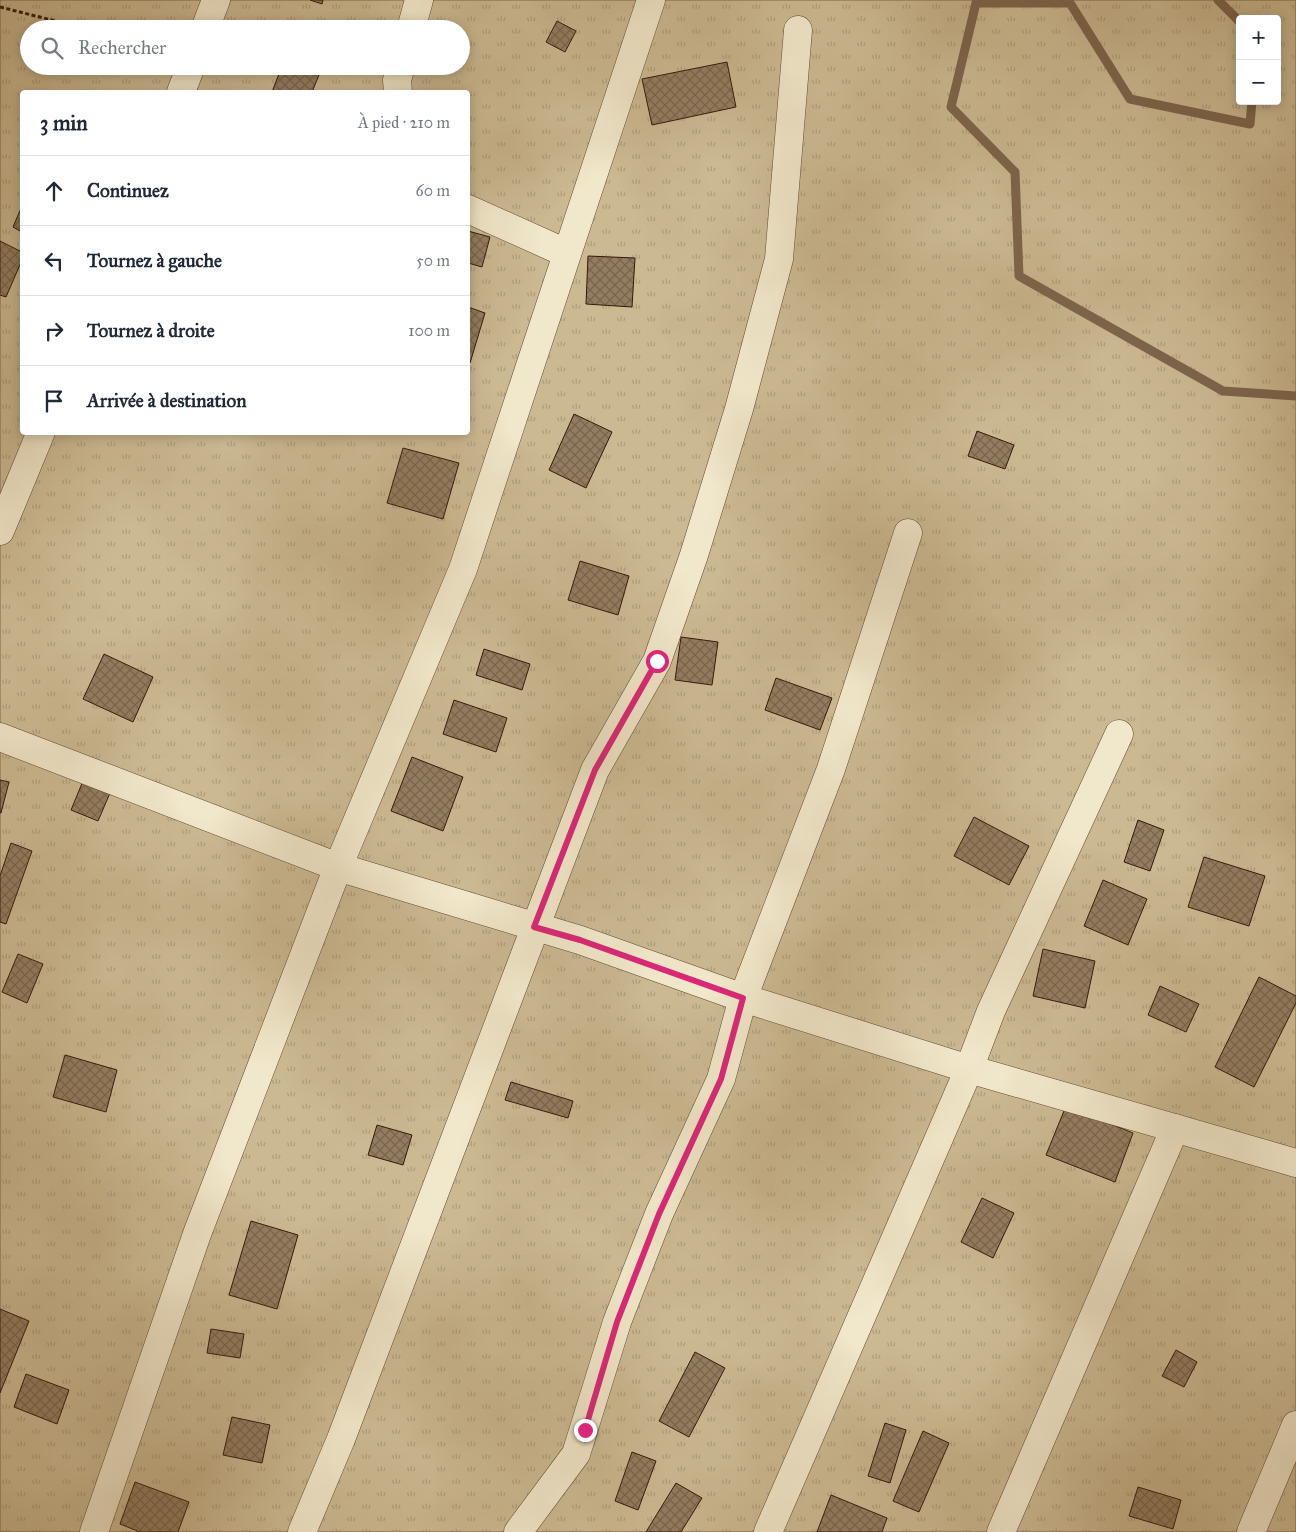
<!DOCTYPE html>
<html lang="fr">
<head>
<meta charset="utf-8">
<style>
	:root { --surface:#fff; --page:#f6f6f7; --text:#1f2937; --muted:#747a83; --line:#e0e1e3 }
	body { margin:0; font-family:"IM FELL Great Primer",serif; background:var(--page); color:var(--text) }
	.controls { position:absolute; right:15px; top:15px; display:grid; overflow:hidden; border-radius:5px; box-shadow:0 2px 12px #0003 }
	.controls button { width:45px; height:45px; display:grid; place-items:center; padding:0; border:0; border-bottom:1px solid var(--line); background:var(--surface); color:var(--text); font:25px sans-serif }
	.stop { position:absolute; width:15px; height:15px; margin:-11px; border:4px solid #db2777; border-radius:50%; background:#fff }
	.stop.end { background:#db2777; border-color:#fff; box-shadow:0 1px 5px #0008 }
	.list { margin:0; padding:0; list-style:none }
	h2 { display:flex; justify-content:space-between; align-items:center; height:65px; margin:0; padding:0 20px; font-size:21px }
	h2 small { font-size:16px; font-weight:400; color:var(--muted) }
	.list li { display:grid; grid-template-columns:32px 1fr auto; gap:15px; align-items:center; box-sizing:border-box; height:70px; padding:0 20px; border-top:1px solid var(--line) }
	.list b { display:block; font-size:19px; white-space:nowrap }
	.list em { font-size:16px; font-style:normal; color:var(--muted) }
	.icon { flex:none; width:28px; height:28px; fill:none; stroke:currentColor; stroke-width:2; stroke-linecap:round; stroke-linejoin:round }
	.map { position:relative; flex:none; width:1296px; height:1532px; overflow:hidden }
	.search { position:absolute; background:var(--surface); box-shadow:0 2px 12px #0003; left:20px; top:20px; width:450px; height:55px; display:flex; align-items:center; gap:12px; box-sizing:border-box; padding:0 18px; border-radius:28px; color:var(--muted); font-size:19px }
	.panel { position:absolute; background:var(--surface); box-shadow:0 2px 12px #0003; left:20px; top:90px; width:450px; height:345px; border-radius:5px }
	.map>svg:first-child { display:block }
	.grass { fill:url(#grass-tufts); stroke:#80684f; fill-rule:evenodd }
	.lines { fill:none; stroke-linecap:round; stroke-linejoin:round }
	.stream { stroke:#7d654c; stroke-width:9 }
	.building { fill:url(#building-cross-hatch); stroke:#36180c }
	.minor-casing { stroke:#634834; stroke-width:29 }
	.path { stroke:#36180c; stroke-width:3; stroke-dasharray:4 2.5; stroke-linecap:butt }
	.minor { stroke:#f1e7ca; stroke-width:28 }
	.route { stroke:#db2777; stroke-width:6 }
</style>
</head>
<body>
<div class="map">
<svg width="1296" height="1532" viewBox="0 0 1296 1532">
	<defs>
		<pattern id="grass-tufts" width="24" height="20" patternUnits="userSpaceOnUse" patternTransform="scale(1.25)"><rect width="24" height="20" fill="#cbb992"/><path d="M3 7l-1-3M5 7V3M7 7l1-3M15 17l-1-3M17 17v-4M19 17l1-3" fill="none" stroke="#af9e7d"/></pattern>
		<pattern id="building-cross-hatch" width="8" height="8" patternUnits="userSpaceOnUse" patternTransform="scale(1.25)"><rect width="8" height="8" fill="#937d60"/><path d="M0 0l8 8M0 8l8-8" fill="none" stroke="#79654e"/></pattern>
	</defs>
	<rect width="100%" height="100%" fill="#e9daae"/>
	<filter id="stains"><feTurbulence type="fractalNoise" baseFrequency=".004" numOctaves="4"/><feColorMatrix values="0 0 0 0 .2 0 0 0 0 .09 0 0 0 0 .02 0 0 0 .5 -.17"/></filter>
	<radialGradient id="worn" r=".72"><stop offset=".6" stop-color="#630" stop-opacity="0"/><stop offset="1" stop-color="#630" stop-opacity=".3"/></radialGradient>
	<path class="grass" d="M0,0H1296V1532H0ZM1240,19H1277V101H1240ZM29,29H461V66H29ZM22,92H468V432H22Z"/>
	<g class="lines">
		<g class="stream">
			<polyline points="1218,0 1240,22"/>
			<polyline points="1252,101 1250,124 1130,99 1070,3 976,3 951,107 1015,172 1019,276 1223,391 1296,396"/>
		</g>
	</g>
	<g class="building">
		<polygon points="310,0 323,0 322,4"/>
		<polygon points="557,21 576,31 565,52 546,42"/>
		<polygon points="727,62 736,107 652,125 642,79"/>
		<polygon points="282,66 312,66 321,70 312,92 272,92"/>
		<polygon points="22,206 22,232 13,227"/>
		<polygon points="468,231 490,237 482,267 468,263"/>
		<polygon points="0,241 22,252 22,260 6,297 0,295"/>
		<polygon points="588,256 635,258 632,307 586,304"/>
		<polygon points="468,307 485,313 470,363 468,362"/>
		<polygon points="574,414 612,432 586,488 549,470"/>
		<polygon points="977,431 1014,445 1005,469 968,456"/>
		<polygon points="403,448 459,463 443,519 387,503"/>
		<polygon points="580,561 629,576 618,615 568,600"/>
		<polygon points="681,637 718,642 712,685 675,680"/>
		<polygon points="484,649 530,664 522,690 476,675"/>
		<polygon points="104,654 153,677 133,722 83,699"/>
		<polygon points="776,678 832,698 820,730 765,710"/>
		<polygon points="454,700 507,718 496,752 443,734"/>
		<polygon points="412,757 463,777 443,831 391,811"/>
		<polygon points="0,780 9,782 1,813 0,813"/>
		<polygon points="83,781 110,793 98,821 71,810"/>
		<polygon points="974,817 1029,846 1009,885 954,856"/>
		<polygon points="1138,820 1164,830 1150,871 1124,862"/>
		<polygon points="11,843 32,851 6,924 0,922 0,876"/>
		<polygon points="1204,857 1265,876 1249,926 1188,907"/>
		<polygon points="1103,880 1147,899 1128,945 1084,926"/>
		<polygon points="1043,949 1095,961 1085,1008 1033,996"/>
		<polygon points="18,954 43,964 27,1003 2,992"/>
		<polygon points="1259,977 1296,996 1296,1003 1254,1087 1215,1067"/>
		<polygon points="1160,986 1199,1004 1186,1032 1148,1015"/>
		<polygon points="65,1055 117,1070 106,1112 53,1097"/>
		<polygon points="511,1082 573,1101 568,1118 505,1100"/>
		<polygon points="1066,1106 1133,1133 1115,1182 1046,1155"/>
		<polygon points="377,1125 412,1135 403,1165 368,1155"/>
		<polygon points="982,1198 1014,1213 993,1258 961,1242"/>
		<polygon points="251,1221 298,1235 277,1309 229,1295"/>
		<polygon points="0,1309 29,1321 0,1393"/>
		<polygon points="211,1329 244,1334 240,1358 207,1353"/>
		<polygon points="1176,1350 1197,1362 1184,1387 1162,1376"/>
		<polygon points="695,1352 725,1368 689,1437 659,1421"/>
		<polygon points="26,1374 69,1390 57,1424 14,1407"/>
		<polygon points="232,1417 270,1425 262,1463 223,1455"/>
		<polygon points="885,1423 906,1430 890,1483 868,1476"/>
		<polygon points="923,1431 949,1443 919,1512 893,1501"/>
		<polygon points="632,1452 656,1461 638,1510 615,1501"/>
		<polygon points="135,1482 189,1502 178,1532 140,1532 120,1524"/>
		<polygon points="676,1483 702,1498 681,1532 646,1532"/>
		<polygon points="1138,1487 1181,1500 1173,1529 1129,1516"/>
		<polygon points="831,1495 887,1518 882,1532 817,1532"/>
	</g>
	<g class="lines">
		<g class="minor-casing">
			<g id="minor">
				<polyline points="205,29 216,0"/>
				<polyline points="411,29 419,0"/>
				<polyline points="181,92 191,66"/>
				<polyline points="398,92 397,80 401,66"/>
				<polyline points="468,209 566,253"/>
				<polyline points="0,531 41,432"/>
				<polyline points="0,737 338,867 580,940 743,998 969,1069 1296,1163"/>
				<polyline points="94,1532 197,1234 338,867 463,569 651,0"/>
				<polyline points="302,1532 341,1439 595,770 657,661 694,555 739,409 779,259 798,30"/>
				<polyline points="518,1532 576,1454 617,1322 659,1214 721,1079 743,998 831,769 908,533"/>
				<polyline points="768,1532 969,1069 991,1011 1119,734"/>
				<polyline points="1001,1532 1175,1128"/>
				<polyline points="1251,1532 1296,1425"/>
			</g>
		</g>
		<polyline class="path" points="0,7 87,29"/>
		<use href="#minor" class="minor"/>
	</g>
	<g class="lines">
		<polyline class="route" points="585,1430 617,1322 659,1214 721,1079 743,998 580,940 534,927 595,770 657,661"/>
	</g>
	<rect width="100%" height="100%" filter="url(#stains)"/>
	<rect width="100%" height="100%" fill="url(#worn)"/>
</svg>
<div class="controls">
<button>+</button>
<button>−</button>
</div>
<div class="stop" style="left:657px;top:661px"></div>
<div class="stop end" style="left:585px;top:1430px"></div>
<div class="search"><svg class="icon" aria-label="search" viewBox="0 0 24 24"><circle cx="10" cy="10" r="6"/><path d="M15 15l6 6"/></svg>Rechercher</div>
<section class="panel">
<h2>3 min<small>À pied · 210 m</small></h2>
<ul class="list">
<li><svg class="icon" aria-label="ahead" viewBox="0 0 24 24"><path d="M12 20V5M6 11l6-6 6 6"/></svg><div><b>Continuez</b></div><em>60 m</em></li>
<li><svg class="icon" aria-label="left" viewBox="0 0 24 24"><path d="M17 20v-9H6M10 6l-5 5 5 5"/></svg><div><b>Tournez à gauche</b></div><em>50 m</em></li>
<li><svg class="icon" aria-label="right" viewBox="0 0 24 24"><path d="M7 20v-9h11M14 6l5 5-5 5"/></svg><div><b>Tournez à droite</b></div><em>100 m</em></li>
<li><svg class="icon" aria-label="arrive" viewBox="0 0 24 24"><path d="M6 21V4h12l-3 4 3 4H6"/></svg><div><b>Arrivée à destination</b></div></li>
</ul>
</section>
</div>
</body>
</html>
